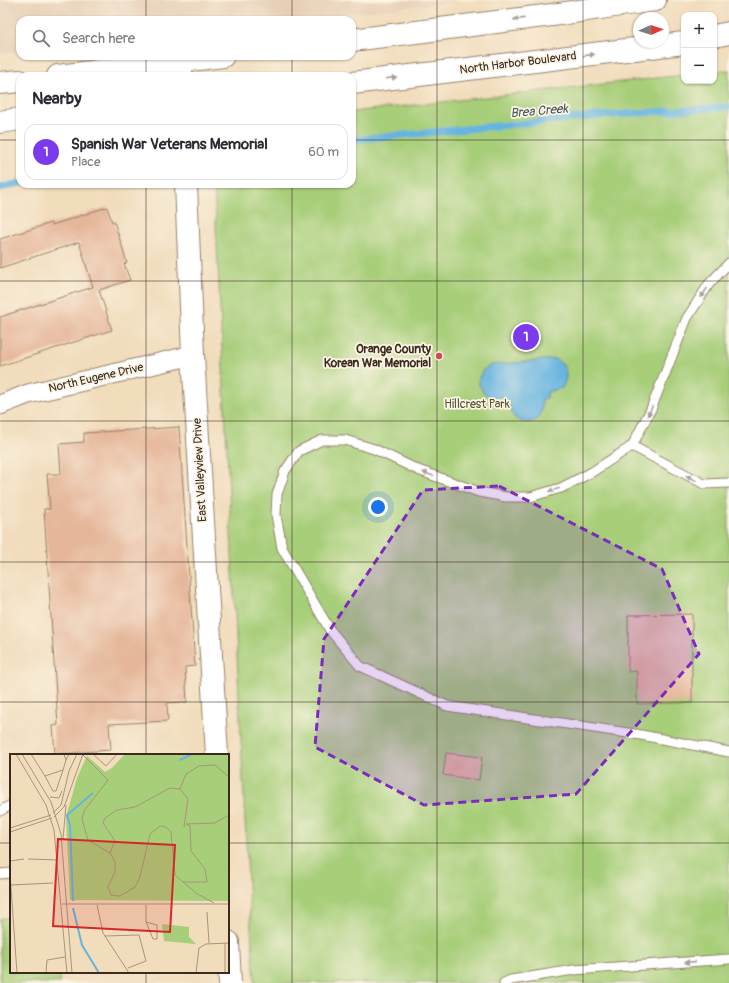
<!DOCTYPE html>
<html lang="en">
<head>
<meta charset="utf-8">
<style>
	:root { --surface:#fff; --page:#f2f2f3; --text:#2b2b33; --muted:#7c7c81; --line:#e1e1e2; --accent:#7c3aed }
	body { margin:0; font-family:Pangolin,sans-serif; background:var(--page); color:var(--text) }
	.controls { position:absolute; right:12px; top:12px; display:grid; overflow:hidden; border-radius:8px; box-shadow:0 1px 3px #0004 }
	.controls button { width:36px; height:36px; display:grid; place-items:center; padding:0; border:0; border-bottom:1px solid var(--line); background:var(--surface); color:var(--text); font:20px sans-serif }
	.compass { position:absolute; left:633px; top:12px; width:36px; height:36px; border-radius:50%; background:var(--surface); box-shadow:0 1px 3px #0004; rotate:87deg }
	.you { position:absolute; left:378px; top:507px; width:14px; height:14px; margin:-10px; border:3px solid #fff; border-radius:50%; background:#1a73e8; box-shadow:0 0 0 6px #1a73e833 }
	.badge { display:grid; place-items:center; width:26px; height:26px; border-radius:50%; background:var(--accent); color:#fff; font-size:13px; font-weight:700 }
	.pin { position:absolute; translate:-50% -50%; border:2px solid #fff; box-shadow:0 1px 4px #0006 }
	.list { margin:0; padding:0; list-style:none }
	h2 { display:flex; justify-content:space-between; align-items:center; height:52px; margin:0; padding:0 16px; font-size:17px }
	h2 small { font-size:13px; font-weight:400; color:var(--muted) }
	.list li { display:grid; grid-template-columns:26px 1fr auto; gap:12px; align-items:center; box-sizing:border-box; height:56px; margin:0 8px 8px; padding:0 8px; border:1px solid var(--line); border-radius:12px }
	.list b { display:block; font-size:15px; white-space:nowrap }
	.list p { margin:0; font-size:13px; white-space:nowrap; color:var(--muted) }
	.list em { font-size:13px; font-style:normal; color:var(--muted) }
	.icon { flex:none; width:22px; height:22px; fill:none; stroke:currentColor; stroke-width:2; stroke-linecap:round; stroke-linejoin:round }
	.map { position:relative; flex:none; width:729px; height:983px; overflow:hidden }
	.search { position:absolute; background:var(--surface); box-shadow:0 1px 3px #0004; left:16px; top:16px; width:340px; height:44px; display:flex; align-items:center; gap:10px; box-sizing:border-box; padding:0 14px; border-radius:12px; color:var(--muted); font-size:15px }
	.panel { position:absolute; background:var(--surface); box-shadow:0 1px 3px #0004; left:16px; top:72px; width:340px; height:116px; border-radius:12px }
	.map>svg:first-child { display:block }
	.built { fill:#e7cfb5 }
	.green { fill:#a7ce79; stroke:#717c4c }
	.water { fill:#66b4e0; stroke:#506f7f }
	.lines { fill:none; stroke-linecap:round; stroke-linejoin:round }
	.stream { stroke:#66b4e0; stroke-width:7 }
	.building { fill:#e5b699 }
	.service-casing { stroke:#96836c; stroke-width:11 }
	.minor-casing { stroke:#96836c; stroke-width:21 }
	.tertiary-casing { stroke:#96836c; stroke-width:24 }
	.primary-casing { stroke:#96836c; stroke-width:24 }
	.service { stroke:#fff; stroke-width:9 }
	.minor { stroke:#fff; stroke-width:19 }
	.tertiary { stroke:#fff; stroke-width:22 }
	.primary { stroke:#fff; stroke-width:22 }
	.oneway { fill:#a79f9a }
	.marked { fill:#7b2cbf; fill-opacity:0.2; stroke:#7b2cbf; stroke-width:3; stroke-dasharray:8 5; stroke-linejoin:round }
	.grid { fill:none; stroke:#3b2a1e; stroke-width:1; stroke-opacity:0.55 }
	.poi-dot { fill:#d1495b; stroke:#fcf5e5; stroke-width:1.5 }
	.labels { text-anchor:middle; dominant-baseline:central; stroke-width:3.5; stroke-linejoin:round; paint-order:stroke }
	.street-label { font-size:12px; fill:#3b2a1e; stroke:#fcf5e5 }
	.poi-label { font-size:12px; font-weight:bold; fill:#3b2a1e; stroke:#fcf5e5; text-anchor:end }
	.park-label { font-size:12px; fill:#565335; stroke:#fcf5e5 }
	.water-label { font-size:13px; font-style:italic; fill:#4a5a62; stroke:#fcf5e5 }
	.inset-river { fill:none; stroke:#66b4e0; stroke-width:2 }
	.inset-road { fill:none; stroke:#a8957c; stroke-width:1 }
	.view { fill:#d62828; fill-opacity:0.15; stroke:#d62828; stroke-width:2 }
	.inset-edge { fill:none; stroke:#3b2a1e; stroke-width:2 }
</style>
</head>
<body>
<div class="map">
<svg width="729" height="983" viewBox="0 0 729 983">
	<rect width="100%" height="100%" fill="#fcf5e5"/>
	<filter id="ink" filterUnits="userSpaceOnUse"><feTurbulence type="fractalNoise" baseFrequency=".025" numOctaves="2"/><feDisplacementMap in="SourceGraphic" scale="8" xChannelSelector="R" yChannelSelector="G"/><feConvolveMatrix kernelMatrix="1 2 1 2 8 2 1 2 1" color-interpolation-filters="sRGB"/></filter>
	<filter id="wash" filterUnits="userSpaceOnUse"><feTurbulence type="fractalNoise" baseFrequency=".012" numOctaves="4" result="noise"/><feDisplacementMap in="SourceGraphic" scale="16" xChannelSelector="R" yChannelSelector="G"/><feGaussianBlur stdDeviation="0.9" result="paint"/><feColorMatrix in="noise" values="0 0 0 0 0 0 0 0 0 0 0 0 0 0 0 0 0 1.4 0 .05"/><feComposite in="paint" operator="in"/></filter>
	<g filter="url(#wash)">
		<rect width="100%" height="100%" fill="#f1dcbb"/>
		<polygon class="built" points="0,0 464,0 298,20 20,20 20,52 0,54"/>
		<g class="green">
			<polygon points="729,70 729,983 255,983 249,902 214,184 352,184 352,112 684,75 684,81 714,81 714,72"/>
			<polygon points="11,917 11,972 60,972 60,983 0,983 0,919"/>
		</g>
		<path class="water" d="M554,359C567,364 569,376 562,388L547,392V398L542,399C542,405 542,410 540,415C535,425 518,425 513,415C511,412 510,407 510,403H504V397L491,398L483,392L479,384V378L482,371L491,365Z"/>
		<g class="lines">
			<g class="stream">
				<polyline points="352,140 610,115 729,107"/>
				<polyline points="0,188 20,183"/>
			</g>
		</g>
		<g id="blocks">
			<g class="building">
				<polygon points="107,207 112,222 114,221 127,263 124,264 130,280 99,290 112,330 0,366 0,317 93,287 79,242 0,268 0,239 51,223 52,225"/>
				<polygon points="179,427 195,666 185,667 187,702 167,703 168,721 109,724 111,750 55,754 53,726 58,725 44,509 50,509 47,474 61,474 59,444 84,442 84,433"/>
				<polygon points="692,614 692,703 637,704 637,671 628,672 628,615"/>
				<polygon points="446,753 482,757 479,780 443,775"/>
			</g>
		</g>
	</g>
	<g filter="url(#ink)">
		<use href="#blocks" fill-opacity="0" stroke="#96836c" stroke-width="1"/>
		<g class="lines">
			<g class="service-casing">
				<g id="service">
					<polyline points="729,263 709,284 687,318 651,409 632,446 592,472 561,488 530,497 506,497 479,492 418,470 374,449 345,440 322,440 299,451 285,471 277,494 276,515 282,548 330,630 360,666 447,706 641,735 729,752"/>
					<polyline points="632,446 704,484 729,483"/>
					<polyline points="0,811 11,805"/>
					<polyline points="0,874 11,873"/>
					<polyline points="504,983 511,980 574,970 729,959"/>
				</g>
			</g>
			<g class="minor-casing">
				<g id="minor">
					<polyline points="182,61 183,76"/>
					<polyline points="0,405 28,394 193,355"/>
				</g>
			</g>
			<g class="tertiary-casing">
				<g id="tertiary">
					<polyline points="186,184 193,355 217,755"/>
					<polyline points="228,942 230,983"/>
				</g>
			</g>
			<g class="primary-casing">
				<g id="primary">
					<polyline points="714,36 729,33"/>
					<polyline points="352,40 552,15 655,0"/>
					<polyline points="58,76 223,56"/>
					<polyline points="0,83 20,81"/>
					<polyline points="352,83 684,43"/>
					<polyline points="0,122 20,119"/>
				</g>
			</g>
			<use href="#service" class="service"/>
			<use href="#minor" class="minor"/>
			<use href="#tertiary" class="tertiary"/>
			<use href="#primary" class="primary"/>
		</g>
		<defs><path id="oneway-solid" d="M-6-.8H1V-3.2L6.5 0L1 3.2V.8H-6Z"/></defs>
		<g class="oneway">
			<use href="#oneway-solid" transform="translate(519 19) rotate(173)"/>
			<use href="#oneway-solid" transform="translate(589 55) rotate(-7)"/>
			<use href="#oneway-solid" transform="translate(391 78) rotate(-7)"/>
			<use href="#oneway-solid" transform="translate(704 293) rotate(123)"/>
			<use href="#oneway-solid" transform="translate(650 411) rotate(115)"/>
			<use href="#oneway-solid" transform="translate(428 474) rotate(-160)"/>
			<use href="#oneway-solid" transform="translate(691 478) rotate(-154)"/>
			<use href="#oneway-solid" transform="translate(554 490) rotate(164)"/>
			<use href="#oneway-solid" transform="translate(690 962) rotate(176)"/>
		</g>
	</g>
	<path class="marked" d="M499,486L662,569L699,654L576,794L424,805L315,747L324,639L423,490Z"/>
	<path class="grid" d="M146,0V20M292,0V20M437,0V983M583,0V983M146,56V76M292,56V76M0,140H20M352,140H729M146,184V755M292,184V983M0,281H729M0,421H729M0,562H729M0,702H729M0,843H11M228,843H729M146,972V983"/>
	<circle class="poi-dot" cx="439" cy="356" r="4"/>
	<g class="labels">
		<g class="street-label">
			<text transform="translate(518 63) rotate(-7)">North Harbor Boulevard</text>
			<text transform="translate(96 378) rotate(-13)">North Eugene Drive</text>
			<text transform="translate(200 470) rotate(-93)">East Valleyview Drive</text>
		</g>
		<g class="poi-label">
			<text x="431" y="349">Orange County<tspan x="431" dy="14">Korean War Memorial</tspan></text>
		</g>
		<g class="park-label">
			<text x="477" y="404">Hillcrest Park</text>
		</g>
		<g class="water-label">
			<text transform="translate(539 111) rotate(-5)">Brea Creek</text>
		</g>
	</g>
	<g transform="translate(10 754)">
		<rect width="219" height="219" fill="#f1dcbb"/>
		<path d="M115,0H219V147L60,146L56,63L67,24L77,2L95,18L102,14ZM152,170L179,173V183L186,190L154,187Z" fill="#a7ce79"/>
		<path class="inset-river" d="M170,6L182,0M63,147L60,71L57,61L83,39M63,154L72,191L89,219"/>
		<path class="inset-road" d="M6,0L36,51L44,76L57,219M12,0L41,48L51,80L62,219M21,0L35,22L53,16L56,6M54,0L56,6L59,0M83,0L96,12L107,0M73,1L98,26L74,57L72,65L78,86L100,99L105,108V118L98,133L101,141L110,142L125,133L130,123L140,80L150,72L156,73L161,78L165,121L173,128H197L195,115L181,97L180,72L176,70M35,22L43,37H46L53,16M170,35L176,20L189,12L205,11L219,23M40,43L49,44L52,37M43,59L51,51L59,17L67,0M44,63L54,53L73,0M176,70L205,69L219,61M0,74L41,61M0,78L42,64M53,85L56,51M100,99L105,87L93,69L95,64L107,56L125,53L160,34L170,35L178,45L174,73M18,105L48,106M0,107L14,105M0,119L7,219M173,128L186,139L204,149M1,131L43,129M52,150H219M87,151L93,179L119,219M136,151V168L143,185H147V171L136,168M197,158L199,189M95,182L129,181L136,207L118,214M215,189V219M36,219L37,206L55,203M186,219L189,194L196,190L219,189"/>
		<path class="view" d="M48,85L165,91L160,178L43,172Z"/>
		<rect width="219" height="219" class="inset-edge"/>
	</g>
</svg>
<div class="controls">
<button>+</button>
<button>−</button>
</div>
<svg class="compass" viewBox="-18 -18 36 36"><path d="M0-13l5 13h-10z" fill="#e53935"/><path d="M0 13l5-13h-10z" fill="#7c7c81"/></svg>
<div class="you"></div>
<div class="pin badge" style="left:526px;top:337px">1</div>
<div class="search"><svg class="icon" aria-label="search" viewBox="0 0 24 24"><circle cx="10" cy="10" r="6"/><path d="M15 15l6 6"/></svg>Search here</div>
<section class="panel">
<h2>Nearby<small></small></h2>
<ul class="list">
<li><span class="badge">1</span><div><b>Spanish War Veterans Memorial</b><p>Place</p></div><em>60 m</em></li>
</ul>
</section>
</div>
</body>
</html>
